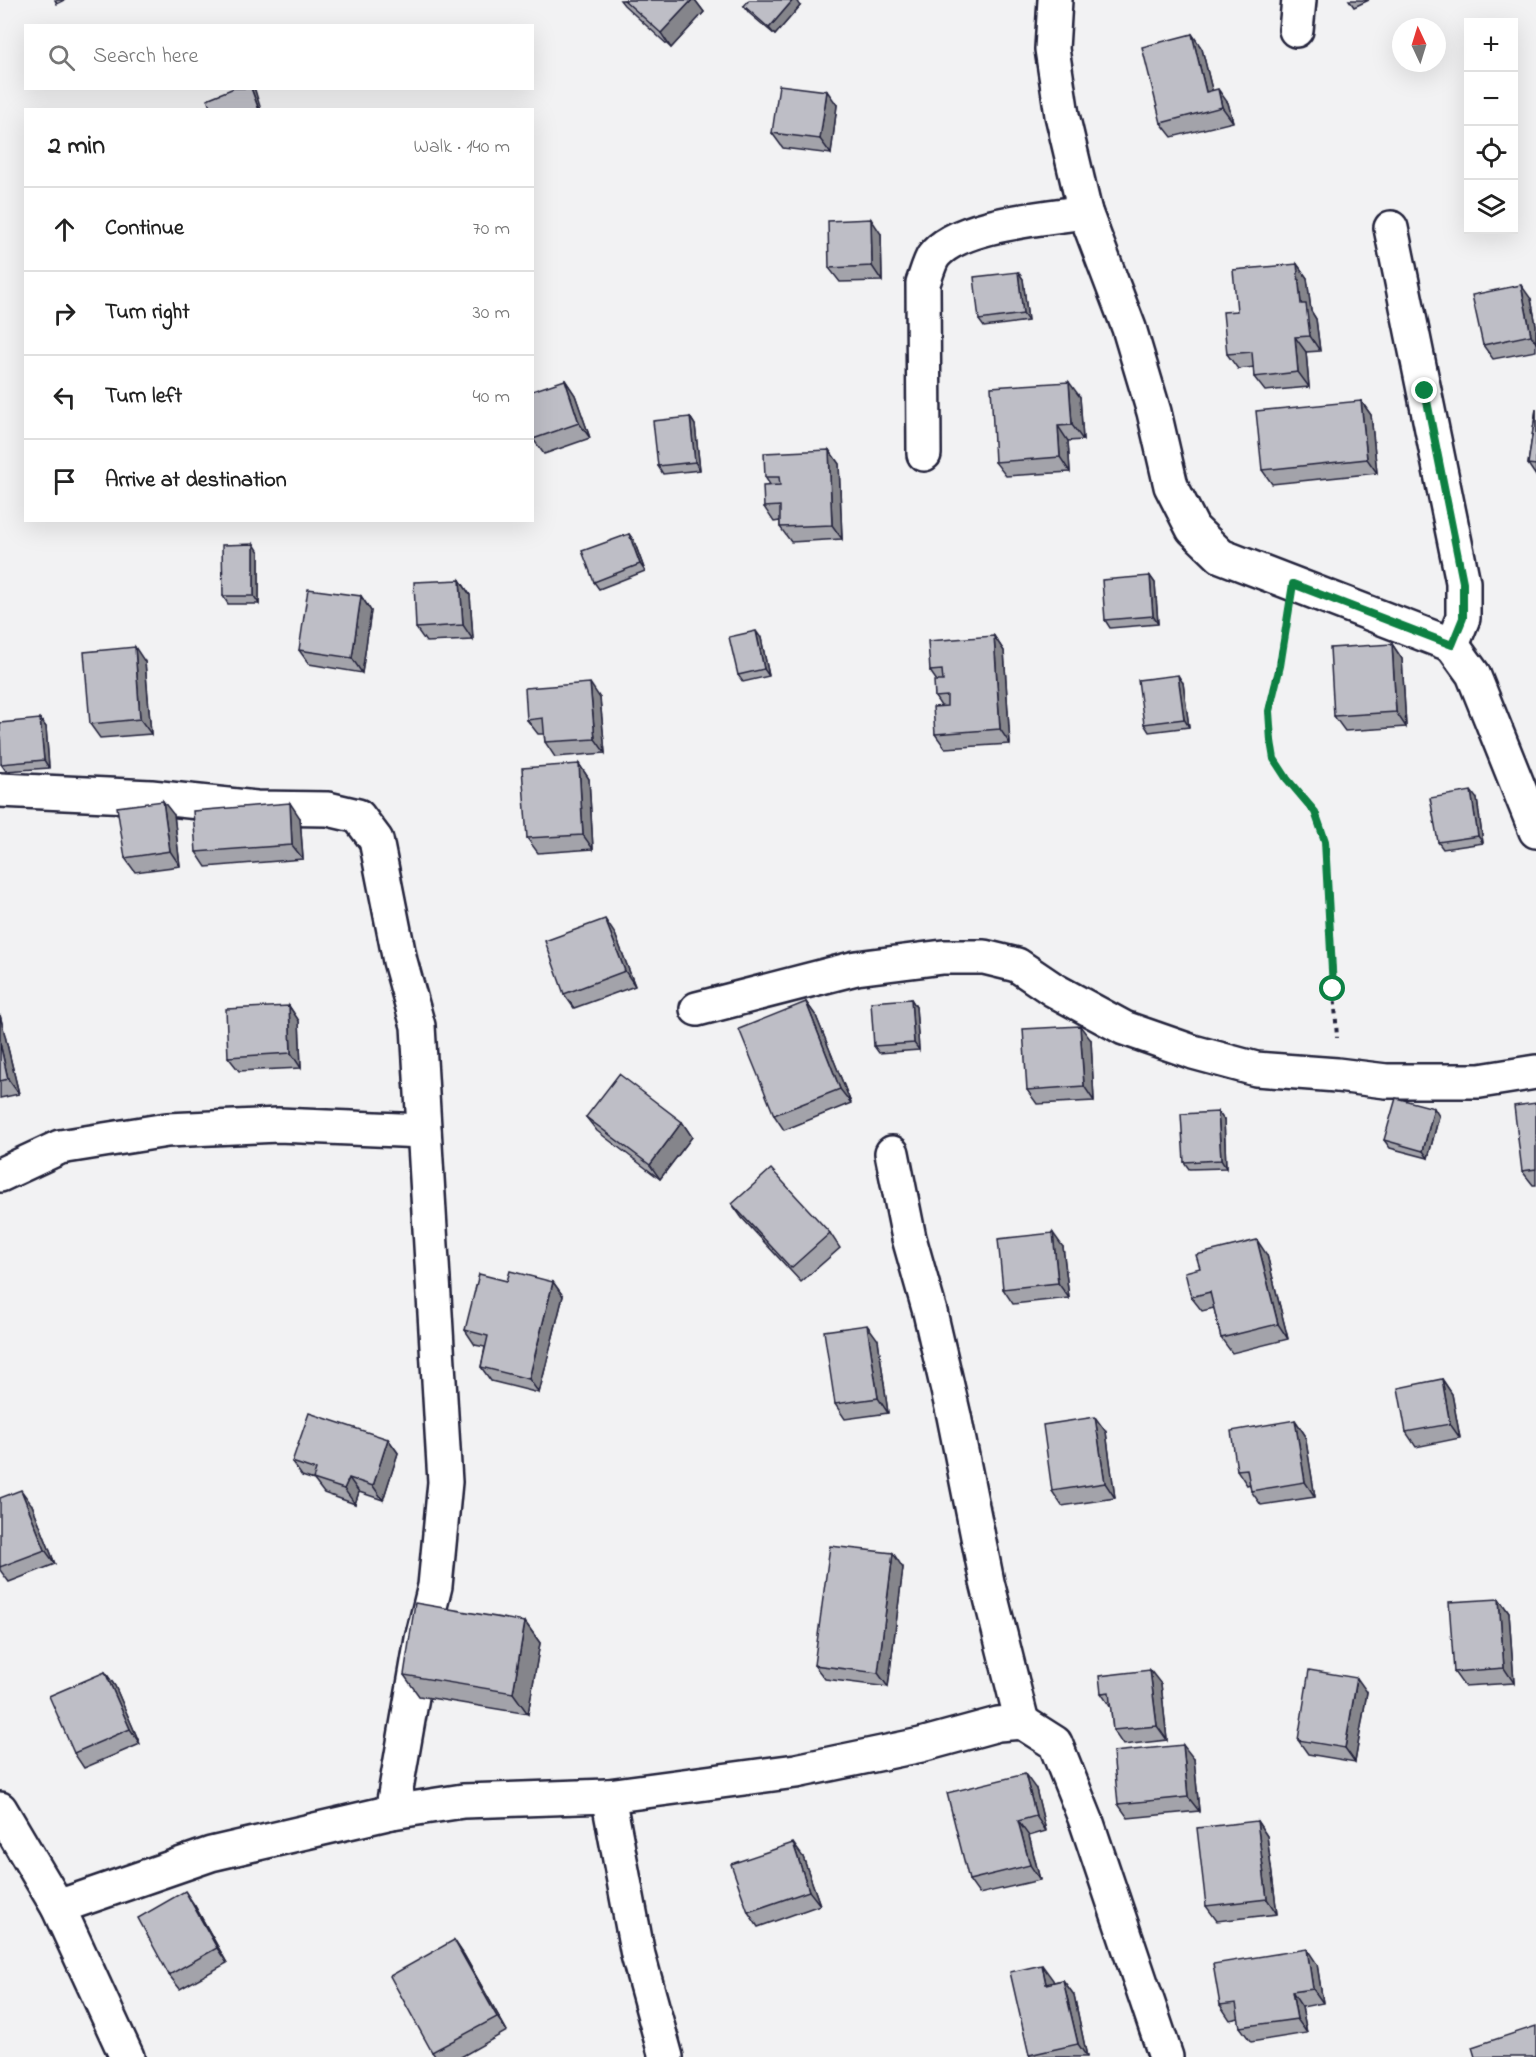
<!DOCTYPE html>
<html lang="en">
<head>
<meta charset="utf-8">
<style>
	:root { --surface:#fff; --page:#f2f2f2; --text:#222; --muted:#767676; --line:#e0e0e0 }
	body { margin:0; font-family:"Indie Flower",sans-serif; background:var(--page); color:var(--text) }
	.controls { position:absolute; right:18px; top:18px; display:grid; overflow:hidden; border-radius:0px; box-shadow:0 6px 24px #0002 }
	.controls button { width:54px; height:54px; display:grid; place-items:center; padding:0; border:0; border-bottom:2px solid var(--line); background:var(--surface); color:var(--text); font:30px sans-serif }
	.compass { position:absolute; left:1392px; top:18px; width:54px; height:54px; border-radius:50%; background:var(--surface); box-shadow:0 6px 24px #0002; rotate:356deg }
	.stop { position:absolute; width:18px; height:18px; margin:-14px; border:4px solid #0b8043; border-radius:50%; background:#fff }
	.stop.end { background:#0b8043; border-color:#fff; box-shadow:0 2px 6px #0008 }
	.list { margin:0; padding:0; list-style:none }
	h2 { display:flex; justify-content:space-between; align-items:center; height:78px; margin:0; padding:0 24px; font-size:26px }
	h2 small { font-size:20px; font-weight:400; color:var(--muted) }
	.list li { display:grid; grid-template-columns:39px 1fr auto; gap:18px; align-items:center; box-sizing:border-box; height:84px; padding:0 24px; border-top:2px solid var(--line) }
	.list b { display:block; font-size:22px; white-space:nowrap }
	.list em { font-size:20px; font-style:normal; color:var(--muted) }
	.icon { flex:none; width:33px; height:33px; fill:none; stroke:currentColor; stroke-width:2; stroke-linecap:round; stroke-linejoin:round }
	.map { position:relative; flex:none; width:1536px; height:2057px; overflow:hidden }
	.search { position:absolute; background:var(--surface); box-shadow:0 6px 24px #0002; left:24px; top:24px; width:510px; height:66px; display:flex; align-items:center; gap:15px; box-sizing:border-box; padding:0 21px; border-radius:0px; color:var(--muted); font-size:22px }
	.panel { position:absolute; background:var(--surface); box-shadow:0 6px 24px #0002; left:24px; top:108px; width:510px; height:414px; border-radius:0px }
	.map>svg:first-child { display:block }
	.lines { fill:none; stroke-linecap:round; stroke-linejoin:round }
	.street-casing { stroke:#22223b; stroke-width:38 }
	.path { stroke:#22223b; stroke-width:4; stroke-dasharray:4.5 4.5; stroke-linecap:butt }
	.street { stroke:#fff; stroke-width:33 }
	.wall { fill:#a3a3aa; stroke:#22223b; stroke-width:1.5 }
	.shaded-wall { fill:#85858b; stroke:#22223b; stroke-width:1.5 }
	.building { fill:#bebec6; stroke:#22223b; stroke-width:1.5 }
	.route { stroke:#0b8043; stroke-width:8 }
</style>
</head>
<body>
<div class="map">
<svg width="1536" height="2057" viewBox="0 0 1536 2057">
	<rect width="100%" height="100%" fill="#f2f2f3"/>
	<filter id="ink" filterUnits="userSpaceOnUse"><feTurbulence type="fractalNoise" baseFrequency=".0167" numOctaves="2"/><feDisplacementMap in="SourceGraphic" scale="12" xChannelSelector="R" yChannelSelector="G"/><feConvolveMatrix kernelMatrix="1 2 1 2 8 2 1 2 1" color-interpolation-filters="sRGB"/></filter>
	<g filter="url(#ink)">
		<g class="lines">
			<g class="street-casing">
				<g id="street">
					<polyline points="1055,0 1052,49 1062,115 1085,212 1129,328 1154,412 1171,486 1193,529 1221,556 1452,645 1473,674 1536,831"/>
					<polyline points="1296,30 1299,0"/>
					<polyline points="1391,228 1463,582 1463,618 1452,645"/>
					<path d="M924,454L923,283C926,275 929,264 933,257C956,224 1047,218 1085,212"/>
					<polyline points="0,790 151,797 256,808 328,809 358,816 376,840 400,961 418,1026 445,1482 435,1586 422,1639 392,1812"/>
					<polyline points="697,1009 856,968 943,957 984,957 1017,965 1054,990 1124,1028 1193,1052 1256,1069 1337,1075 1386,1081 1480,1081 1536,1072"/>
					<polyline points="892,1153 909,1238 930,1312 954,1416 987,1582 1022,1722"/>
					<polyline points="0,1175 60,1147 167,1130 278,1125 424,1131"/>
					<polyline points="608,1796 638,1955 666,2057"/>
					<polyline points="0,1809 58,1907 127,2057"/>
					<polyline points="58,1907 211,1854 392,1812 463,1801 608,1796 796,1771 921,1745 998,1724 1022,1722 1055,1743 1087,1823 1166,2057"/>
				</g>
			</g>
			<polyline class="path" points="1287,623 1269,711 1274,759 1287,779 1315,812 1325,841 1337,1038"/>
			<use href="#street" class="street"/>
		</g>
		<g class="wall">
			<polygon points="55,0 65,0 57,4"/>
			<polygon points="620,0 695,0 704,12 671,48 624,5"/>
			<polygon points="1349,0 1369,0 1354,7"/>
			<polygon points="744,6 800,6 775,35 749,13"/>
			<polygon points="1192,34 1202,49 1212,90 1228,103 1233,122 1172,137 1161,123"/>
			<polygon points="837,105 831,154 783,148 772,133"/>
			<polygon points="881,234 882,281 840,282 829,268"/>
			<polygon points="1297,264 1307,278 1311,311 1316,319 1320,351 1306,352 1309,387 1265,391 1254,377 1254,367 1238,369 1227,354 1237,311"/>
			<polygon points="1018,272 1023,279 1028,321 984,327 979,320"/>
			<polygon points="1531,299 1536,325 1536,351 1493,359 1483,345"/>
			<polygon points="565,380 575,395 590,438 544,454 533,439"/>
			<polygon points="1080,397 1083,440 1068,441 1070,472 1006,476 995,462"/>
			<polygon points="1361,401 1371,415 1377,473 1272,484 1262,470"/>
			<polygon points="1536,409 1536,476 1528,464"/>
			<polygon points="690,417 695,425 700,470 663,474 658,466"/>
			<polygon points="829,450 839,464 842,539 791,542 780,527 780,521 774,522 764,507 771,486 765,477"/>
			<polygon points="629,534 634,541 645,571 599,589 594,582"/>
			<polygon points="259,552 259,604 228,604 223,596"/>
			<polygon points="1150,576 1155,583 1158,624 1110,628 1105,620"/>
			<polygon points="460,580 470,595 473,640 426,642 416,628"/>
			<polygon points="361,596 371,611 362,673 309,664 299,650"/>
			<polygon points="994,636 1004,651 1010,744 945,748 935,734 941,706 935,697 937,681 930,671"/>
			<polygon points="761,638 769,676 743,682 738,675"/>
			<polygon points="1392,644 1402,659 1406,727 1345,731 1334,716"/>
			<polygon points="145,662 151,734 100,738 90,724"/>
			<polygon points="1183,683 1189,727 1149,732 1144,724"/>
			<polygon points="600,698 605,753 555,757 545,742 544,734 538,734 527,720"/>
			<polygon points="40,719 46,727 49,768 6,771 1,764"/>
			<polygon points="579,764 589,779 593,849 538,853 527,838"/>
			<polygon points="1477,799 1483,843 1443,849 1438,842"/>
			<polygon points="174,815 180,866 135,872 125,858"/>
			<polygon points="300,818 303,859 206,867 196,852"/>
			<polygon points="615,934 635,986 574,1008 564,994"/>
			<polygon points="911,999 916,1007 919,1050 879,1053 874,1046"/>
			<polygon points="806,1002 816,1016 851,1103 784,1130 774,1115"/>
			<polygon points="289,1006 299,1021 301,1068 239,1071 228,1057"/>
			<polygon points="0,1015 19,1094 0,1098"/>
			<polygon points="1091,1040 1094,1101 1037,1104 1027,1090"/>
			<polygon points="1536,1103 1536,1185 1533,1185 1522,1171"/>
			<polygon points="1218,1112 1224,1120 1226,1168 1189,1169 1184,1162"/>
			<polygon points="1439,1116 1428,1158 1390,1148 1384,1140"/>
			<polygon points="586,1117 682,1122 692,1137 660,1179 597,1131"/>
			<polygon points="732,1204 830,1233 840,1248 801,1282 742,1218"/>
			<polygon points="1063,1247 1069,1298 1013,1304 1003,1289"/>
			<polygon points="1267,1255 1288,1339 1232,1353 1221,1338 1214,1308 1202,1311 1191,1297"/>
			<polygon points="507,1281 553,1282 563,1296 539,1393 491,1381 481,1367 485,1347 475,1345 465,1330"/>
			<polygon points="878,1340 888,1413 845,1419 835,1404"/>
			<polygon points="1442,1379 1452,1394 1460,1438 1416,1447 1406,1432"/>
			<polygon points="1295,1420 1305,1435 1315,1497 1261,1505 1251,1491 1250,1484 1247,1485 1237,1470"/>
			<polygon points="1106,1432 1115,1498 1062,1506 1052,1491"/>
			<polygon points="388,1439 398,1453 383,1500 359,1492 355,1504 324,1493 314,1480 302,1476 292,1462"/>
			<polygon points="32,1505 55,1564 9,1582 0,1570 0,1567"/>
			<polygon points="903,1568 888,1687 825,1679 814,1665"/>
			<polygon points="1499,1599 1509,1613 1514,1683 1464,1686 1454,1672"/>
			<polygon points="525,1622 540,1643 528,1714 419,1696 404,1675"/>
			<polygon points="105,1672 115,1686 140,1744 84,1768 74,1753"/>
			<polygon points="1161,1684 1167,1740 1123,1745 1113,1730 1111,1708 1101,1693"/>
			<polygon points="1367,1692 1355,1762 1308,1754 1298,1740"/>
			<polygon points="1194,1759 1199,1811 1128,1818 1118,1804"/>
			<polygon points="1036,1789 1046,1831 1029,1836 1040,1880 979,1894 969,1880"/>
			<polygon points="1257,1821 1267,1836 1277,1914 1217,1921 1206,1906"/>
			<polygon points="803,1857 820,1905 758,1927 748,1912"/>
			<polygon points="195,1906 227,1963 180,1989 169,1975"/>
			<polygon points="454,1940 464,1955 507,2031 461,2057 436,2057 432,2052"/>
			<polygon points="1317,1964 1323,2003 1302,2007 1307,2033 1251,2042 1240,2027 1239,2018 1230,2020 1220,2005"/>
			<polygon points="1053,1980 1053,1982 1063,1980 1074,1995 1087,2057 1030,2057 1029,2055"/>
		</g>
		<g class="shaded-wall">
			<polygon points="692,0 695,0 704,12 671,48 661,33"/>
			<polygon points="793,0 796,0 800,6 775,35 769,28"/>
			<polygon points="1192,34 1202,49 1216,106 1206,92"/>
			<polygon points="251,88 253,88 255,90 261,110 259,110"/>
			<polygon points="1218,89 1228,103 1233,122 1222,107"/>
			<polygon points="827,91 837,105 831,154 820,139"/>
			<polygon points="871,219 881,234 882,281 872,266"/>
			<polygon points="1297,264 1307,278 1311,311 1316,319 1320,351 1310,336 1301,304"/>
			<polygon points="1018,272 1023,279 1028,321 1023,314"/>
			<polygon points="1521,285 1531,299 1536,325 1536,343 1531,335"/>
			<polygon points="1295,337 1306,352 1309,387 1298,372"/>
			<polygon points="565,380 575,395 590,438 579,423"/>
			<polygon points="1069,382 1080,397 1083,440 1072,425"/>
			<polygon points="1361,401 1371,415 1377,473 1367,459"/>
			<polygon points="690,417 695,425 700,470 695,462"/>
			<polygon points="1058,426 1068,441 1070,472 1060,457"/>
			<polygon points="829,450 839,464 842,539 832,525"/>
			<polygon points="629,534 634,541 645,571 640,564"/>
			<polygon points="254,544 259,552 259,604 254,596"/>
			<polygon points="1150,576 1155,583 1158,624 1153,616"/>
			<polygon points="460,580 470,595 473,640 463,625"/>
			<polygon points="361,596 371,611 362,673 352,658"/>
			<polygon points="756,631 761,638 769,676 764,669"/>
			<polygon points="994,636 1004,651 1010,744 1000,729"/>
			<polygon points="1392,644 1402,659 1406,727 1396,712"/>
			<polygon points="135,647 145,662 151,734 140,719"/>
			<polygon points="1178,675 1183,683 1189,727 1184,719"/>
			<polygon points="590,683 600,698 605,753 595,739"/>
			<polygon points="40,719 46,727 49,768 44,760"/>
			<polygon points="579,764 589,779 593,849 583,835"/>
			<polygon points="1471,791 1477,799 1483,843 1478,836"/>
			<polygon points="163,801 174,815 180,866 170,851"/>
			<polygon points="290,803 300,818 303,859 292,845"/>
			<polygon points="605,919 615,934 635,986 625,971"/>
			<polygon points="911,999 916,1007 919,1050 914,1043"/>
			<polygon points="806,1002 816,1016 851,1103 840,1089"/>
			<polygon points="289,1006 299,1021 301,1068 291,1053"/>
			<polygon points="0,1015 19,1094 8,1079 0,1043"/>
			<polygon points="1080,1026 1091,1040 1094,1101 1084,1086"/>
			<polygon points="1434,1108 1439,1116 1428,1158 1423,1151"/>
			<polygon points="1218,1112 1224,1120 1226,1168 1221,1160"/>
			<polygon points="682,1122 692,1137 660,1179 650,1165"/>
			<polygon points="1053,1233 1063,1247 1069,1298 1058,1283"/>
			<polygon points="1257,1240 1267,1255 1288,1339 1278,1324"/>
			<polygon points="553,1282 563,1296 539,1393 529,1379"/>
			<polygon points="867,1325 878,1340 888,1413 878,1398"/>
			<polygon points="1442,1379 1452,1394 1460,1438 1450,1424"/>
			<polygon points="1095,1417 1106,1432 1115,1498 1105,1483"/>
			<polygon points="1295,1420 1305,1435 1315,1497 1305,1482"/>
			<polygon points="388,1439 398,1453 383,1500 373,1486"/>
			<polygon points="349,1478 359,1492 355,1504 344,1489"/>
			<polygon points="21,1490 32,1505 55,1564 45,1550"/>
			<polygon points="893,1553 903,1568 888,1687 878,1673"/>
			<polygon points="1499,1599 1509,1613 1514,1683 1504,1668"/>
			<polygon points="525,1622 540,1643 528,1714 513,1693"/>
			<polygon points="1150,1670 1161,1684 1167,1740 1157,1726"/>
			<polygon points="105,1672 115,1686 140,1744 130,1729"/>
			<polygon points="1357,1678 1367,1692 1355,1762 1345,1748"/>
			<polygon points="1183,1745 1194,1759 1199,1811 1188,1797"/>
			<polygon points="1025,1774 1036,1789 1046,1831 1036,1816"/>
			<polygon points="1018,1821 1029,1836 1040,1880 1030,1865"/>
			<polygon points="1257,1821 1267,1836 1277,1914 1267,1899"/>
			<polygon points="793,1843 803,1857 820,1905 809,1891"/>
			<polygon points="185,1891 195,1906 227,1963 217,1948"/>
			<polygon points="454,1940 464,1955 507,2031 497,2017"/>
			<polygon points="1307,1949 1317,1964 1323,2003 1313,1989"/>
			<polygon points="1042,1965 1053,1980 1057,1998 1046,1984"/>
			<polygon points="1063,1980 1074,1995 1087,2057 1078,2044"/>
			<polygon points="1292,1992 1302,2007 1307,2033 1297,2019"/>
		</g>
		<g class="building">
			<polygon points="624,0 692,0 661,33"/>
			<polygon points="749,0 793,0 769,28 744,6"/>
			<polygon points="1192,34 1206,92 1218,89 1222,107 1161,123 1142,47"/>
			<polygon points="779,85 827,91 820,139 772,133"/>
			<polygon points="234,88 251,88 259,110 211,110 207,99"/>
			<polygon points="871,219 872,266 829,268 828,221"/>
			<polygon points="1297,264 1301,304 1306,304 1310,336 1295,337 1298,372 1254,377 1252,352 1227,354 1223,312 1237,311 1233,270"/>
			<polygon points="1018,272 1023,314 979,320 974,277"/>
			<polygon points="1521,285 1531,335 1483,345 1472,295"/>
			<polygon points="565,380 579,423 533,439 532,436 532,391"/>
			<polygon points="1069,382 1072,425 1058,426 1060,457 995,462 991,387"/>
			<polygon points="1361,401 1367,459 1262,470 1256,411"/>
			<polygon points="1536,409 1536,465 1528,464"/>
			<polygon points="690,417 695,462 658,466 653,421"/>
			<polygon points="829,450 832,525 780,527 780,506 764,507 763,486 780,485 779,477 765,477 764,453"/>
			<polygon points="629,534 640,564 594,582 582,551"/>
			<polygon points="254,544 254,596 223,596 222,545"/>
			<polygon points="1150,576 1153,616 1105,620 1102,580"/>
			<polygon points="460,580 463,625 416,628 414,582"/>
			<polygon points="308,589 361,596 352,658 299,650"/>
			<polygon points="756,631 764,669 738,675 729,637"/>
			<polygon points="994,636 1000,729 935,734 933,707 947,706 947,696 935,697 934,681 943,681 942,670 930,671 928,641"/>
			<polygon points="1392,644 1396,712 1334,716 1330,648"/>
			<polygon points="135,647 140,719 90,724 84,652"/>
			<polygon points="1178,675 1184,719 1144,724 1138,680"/>
			<polygon points="590,683 595,739 545,742 543,718 527,720 525,688"/>
			<polygon points="40,719 44,760 1,764 0,723"/>
			<polygon points="579,764 583,835 527,838 522,768"/>
			<polygon points="1471,791 1478,836 1438,842 1430,798"/>
			<polygon points="163,801 170,851 125,858 117,807"/>
			<polygon points="290,803 292,845 196,852 193,811"/>
			<polygon points="605,919 625,971 564,994 545,941"/>
			<polygon points="911,999 914,1043 874,1046 871,1002"/>
			<polygon points="806,1002 840,1089 774,1115 739,1029"/>
			<polygon points="289,1006 291,1053 228,1057 226,1009"/>
			<polygon points="1080,1026 1084,1086 1027,1090 1023,1029"/>
			<polygon points="0,1043 8,1079 0,1081"/>
			<polygon points="619,1074 682,1122 650,1165 586,1117"/>
			<polygon points="1396,1098 1434,1108 1423,1151 1384,1140"/>
			<polygon points="1536,1103 1536,1169 1522,1171 1514,1106"/>
			<polygon points="1218,1112 1221,1160 1184,1162 1181,1114"/>
			<polygon points="771,1169 830,1233 791,1268 732,1204"/>
			<polygon points="1053,1233 1058,1283 1003,1289 998,1239"/>
			<polygon points="1257,1240 1278,1324 1221,1338 1210,1292 1191,1297 1185,1272 1200,1268 1196,1255"/>
			<polygon points="510,1271 553,1282 529,1379 481,1367 488,1336 465,1330 479,1274 507,1281"/>
			<polygon points="867,1325 878,1398 835,1404 824,1331"/>
			<polygon points="1442,1379 1450,1424 1406,1432 1398,1388"/>
			<polygon points="309,1413 388,1439 373,1486 349,1478 344,1489 313,1479 316,1470 292,1462"/>
			<polygon points="1095,1417 1105,1483 1052,1491 1043,1425"/>
			<polygon points="1295,1420 1305,1482 1251,1491 1247,1469 1237,1470 1231,1431"/>
			<polygon points="21,1490 45,1550 0,1567 0,1498"/>
			<polygon points="830,1546 893,1553 878,1673 814,1665"/>
			<polygon points="1499,1599 1504,1668 1454,1672 1449,1602"/>
			<polygon points="415,1603 525,1622 513,1693 404,1675"/>
			<polygon points="1150,1670 1157,1726 1113,1730 1109,1692 1101,1693 1099,1676"/>
			<polygon points="1309,1670 1357,1678 1345,1748 1298,1740"/>
			<polygon points="105,1672 130,1729 74,1753 49,1696"/>
			<polygon points="1183,1745 1188,1797 1118,1804 1113,1752"/>
			<polygon points="1025,1774 1036,1816 1018,1821 1030,1865 969,1880 947,1793"/>
			<polygon points="1257,1821 1267,1899 1206,1906 1197,1828"/>
			<polygon points="793,1843 809,1891 748,1912 731,1864"/>
			<polygon points="185,1891 217,1948 169,1975 138,1918"/>
			<polygon points="454,1940 497,2017 432,2052 390,1976"/>
			<polygon points="1307,1949 1313,1989 1292,1992 1297,2019 1240,2027 1236,2003 1220,2005 1213,1964"/>
			<polygon points="1042,1965 1046,1984 1063,1980 1078,2044 1029,2055 1010,1972"/>
			<polygon points="1536,2026 1536,2057 1475,2057 1472,2047"/>
		</g>
	</g>
	<g class="lines" filter="url(#ink)">
		<polyline class="route" points="1333,989 1325,841 1315,812 1287,779 1274,759 1271,741 1269,711 1280,666 1293,584 1452,645 1463,618 1463,582 1425,391"/>
	</g>
</svg>
<div class="controls">
<button>+</button>
<button>−</button>
<button><svg class="icon" aria-label="locate" viewBox="0 0 24 24"><circle cx="12" cy="12" r="6"/><path d="M12 2v4M12 18v4M2 12h4M18 12h4"/></svg></button>
<button><svg class="icon" aria-label="layers" viewBox="0 0 24 24"><path d="M12 4l9 5-9 5-9-5zM3 14l9 5 9-5"/></svg></button>
</div>
<svg class="compass" viewBox="-18 -18 36 36"><path d="M0-13l5 13h-10z" fill="#e53935"/><path d="M0 13l5-13h-10z" fill="#767676"/></svg>
<div class="stop" style="left:1333px;top:989px"></div>
<div class="stop end" style="left:1425px;top:391px"></div>
<div class="search"><svg class="icon" aria-label="search" viewBox="0 0 24 24"><circle cx="10" cy="10" r="6"/><path d="M15 15l6 6"/></svg>Search here</div>
<section class="panel">
<h2>2 min<small>Walk · 140 m</small></h2>
<ul class="list">
<li><svg class="icon" aria-label="ahead" viewBox="0 0 24 24"><path d="M12 20V5M6 11l6-6 6 6"/></svg><div><b>Continue</b></div><em>70 m</em></li>
<li><svg class="icon" aria-label="right" viewBox="0 0 24 24"><path d="M7 20v-9h11M14 6l5 5-5 5"/></svg><div><b>Turn right</b></div><em>30 m</em></li>
<li><svg class="icon" aria-label="left" viewBox="0 0 24 24"><path d="M17 20v-9H6M10 6l-5 5 5 5"/></svg><div><b>Turn left</b></div><em>40 m</em></li>
<li><svg class="icon" aria-label="arrive" viewBox="0 0 24 24"><path d="M6 21V4h12l-3 4 3 4H6"/></svg><div><b>Arrive at destination</b></div></li>
</ul>
</section>
</div>
</body>
</html>
